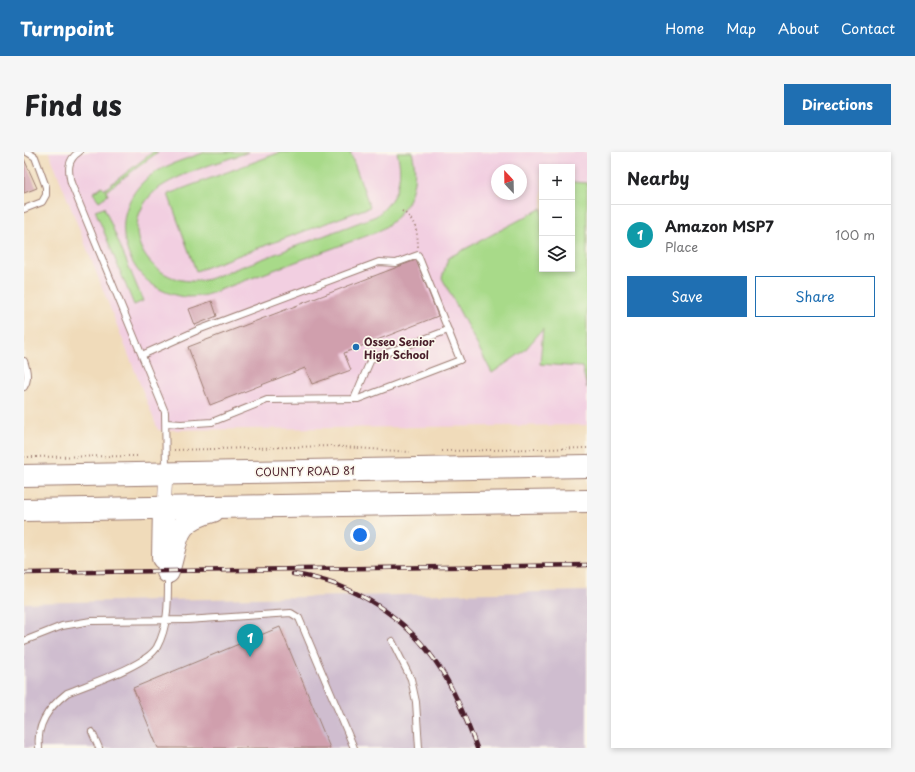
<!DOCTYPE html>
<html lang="en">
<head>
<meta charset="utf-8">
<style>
	:root { --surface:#fff; --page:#f6f6f6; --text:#202124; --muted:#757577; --line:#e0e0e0; --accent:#1f6fb2 }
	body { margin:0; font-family:"Playpen Sans",sans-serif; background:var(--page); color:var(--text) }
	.controls { position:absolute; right:12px; top:12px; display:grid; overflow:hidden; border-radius:0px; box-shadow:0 2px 6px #0003 }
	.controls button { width:36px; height:36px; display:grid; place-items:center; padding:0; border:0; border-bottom:1px solid var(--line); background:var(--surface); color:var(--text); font:20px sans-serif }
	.compass { position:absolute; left:467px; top:12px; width:36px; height:36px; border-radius:50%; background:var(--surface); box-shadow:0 2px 6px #0003; rotate:338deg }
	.you { position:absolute; left:336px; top:383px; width:14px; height:14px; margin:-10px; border:3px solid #fff; border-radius:50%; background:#1a73e8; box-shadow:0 0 0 6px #1a73e833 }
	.badge { display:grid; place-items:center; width:26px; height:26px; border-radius:50%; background:var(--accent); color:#fff; font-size:13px; font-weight:700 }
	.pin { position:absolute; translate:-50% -33px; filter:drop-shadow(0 1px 2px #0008) }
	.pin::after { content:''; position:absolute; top:21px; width:14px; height:12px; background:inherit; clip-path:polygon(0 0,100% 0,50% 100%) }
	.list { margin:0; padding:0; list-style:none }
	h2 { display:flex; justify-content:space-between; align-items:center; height:52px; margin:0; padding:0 16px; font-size:17px }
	h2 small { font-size:13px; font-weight:400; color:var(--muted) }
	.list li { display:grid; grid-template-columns:26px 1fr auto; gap:12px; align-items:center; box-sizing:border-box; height:60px; padding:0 16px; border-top:1px solid var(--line) }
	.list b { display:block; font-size:15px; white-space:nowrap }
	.list p { margin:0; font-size:13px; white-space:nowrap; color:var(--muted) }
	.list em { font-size:13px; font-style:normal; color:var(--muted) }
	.actions { display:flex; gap:8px; padding:12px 16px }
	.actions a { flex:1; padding:9px 0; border:1px solid var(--accent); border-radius:0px; text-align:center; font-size:14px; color:var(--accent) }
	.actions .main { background:var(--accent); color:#fff }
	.icon { flex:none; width:22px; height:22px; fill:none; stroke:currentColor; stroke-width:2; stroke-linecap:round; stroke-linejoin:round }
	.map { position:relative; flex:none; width:563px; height:596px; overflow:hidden; border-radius:0px }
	header { display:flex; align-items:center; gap:24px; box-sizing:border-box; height:56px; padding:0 20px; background:var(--accent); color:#fff }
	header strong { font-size:19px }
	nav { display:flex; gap:22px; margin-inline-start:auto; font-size:14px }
	.intro { display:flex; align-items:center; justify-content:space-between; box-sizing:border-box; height:96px; padding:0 24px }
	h1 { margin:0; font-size:28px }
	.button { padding:10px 18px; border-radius:0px; background:var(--accent); color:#fff; font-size:14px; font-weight:700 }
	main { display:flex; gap:24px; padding:0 24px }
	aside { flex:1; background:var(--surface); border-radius:0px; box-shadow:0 2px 6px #0003 }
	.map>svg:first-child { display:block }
	.built { fill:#f2cfe1; fill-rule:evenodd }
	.industrial { fill:#cfbdcf }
	.green { fill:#a8da89; stroke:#797c5a }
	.building { fill:#d09fad }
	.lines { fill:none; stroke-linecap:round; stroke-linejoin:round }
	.lane-casing { stroke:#9d7d72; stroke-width:8 }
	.street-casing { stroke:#9d7d72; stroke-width:14 }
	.highway-casing { stroke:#9d7d72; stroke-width:24 }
	.path { stroke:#9d7d72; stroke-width:2; stroke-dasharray:1 3; stroke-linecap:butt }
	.lane { stroke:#fff; stroke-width:6 }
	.street { stroke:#fff; stroke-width:13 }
	.highway { stroke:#fff; stroke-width:22 }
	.rail-casing { stroke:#4a1f2b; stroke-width:4.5 }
	.rail { stroke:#fbf7ec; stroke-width:3; stroke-dasharray:9; stroke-linecap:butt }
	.poi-dot { fill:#1f6fb2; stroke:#fbf7ec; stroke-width:1.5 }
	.labels { text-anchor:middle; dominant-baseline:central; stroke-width:3.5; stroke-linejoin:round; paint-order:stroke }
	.poi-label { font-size:11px; font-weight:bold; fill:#4a1f2b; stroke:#fbf7ec; text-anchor:start }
	.street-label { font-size:11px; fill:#4a1f2b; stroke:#fbf7ec }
</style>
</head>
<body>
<header>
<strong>Turnpoint</strong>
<nav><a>Home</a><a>Map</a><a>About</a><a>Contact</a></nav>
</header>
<div class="intro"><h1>Find us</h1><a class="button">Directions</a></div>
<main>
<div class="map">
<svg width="563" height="596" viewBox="0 0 563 596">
	<rect width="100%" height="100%" fill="#fbf7ec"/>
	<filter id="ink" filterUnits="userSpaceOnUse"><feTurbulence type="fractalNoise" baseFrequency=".025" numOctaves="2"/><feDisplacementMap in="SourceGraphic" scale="8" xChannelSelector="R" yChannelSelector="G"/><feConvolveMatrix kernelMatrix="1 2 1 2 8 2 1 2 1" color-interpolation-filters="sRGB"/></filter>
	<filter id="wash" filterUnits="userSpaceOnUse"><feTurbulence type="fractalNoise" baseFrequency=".012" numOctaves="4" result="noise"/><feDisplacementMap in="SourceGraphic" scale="16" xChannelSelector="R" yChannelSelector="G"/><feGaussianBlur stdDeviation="0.9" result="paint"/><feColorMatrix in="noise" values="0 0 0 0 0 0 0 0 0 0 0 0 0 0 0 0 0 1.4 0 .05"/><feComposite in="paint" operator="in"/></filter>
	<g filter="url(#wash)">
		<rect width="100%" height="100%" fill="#f0dbba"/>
		<path class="built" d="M25,0H563V273L134,278ZM518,15H548V117H518ZM473,18H497V42H473Z"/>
		<polygon class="industrial" points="563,439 563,596 0,596 0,451"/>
		<g class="green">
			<polygon points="129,0 134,0 82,39 84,43 75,49 69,41 78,34 81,37"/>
			<path d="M182,0H225C199,9 145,24 128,42C89,82 132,141 185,127L352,64C373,48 380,25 373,0H388C397,33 383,64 353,80L182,143C172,145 161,146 151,143C103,131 82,70 117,32C133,14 160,8 182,0Z"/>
			<polygon points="257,0 326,0 346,55 172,119 144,42"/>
			<polygon points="548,30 563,31 563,236 558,215 516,212 519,177 500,199 468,221 418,126 424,106 518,56 518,117 548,117"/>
			<polygon points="80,55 119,149 110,153 71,58"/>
		</g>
		<g id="blocks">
			<g class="building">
				<polygon points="0,7 13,36 0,41"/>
				<polygon points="392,108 414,164 320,201 327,218 288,232 281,216 186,253 164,195"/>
				<polygon points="188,149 193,164 171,173 165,157"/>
				<polygon points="256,475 306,596 134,596 109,536"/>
			</g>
		</g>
	</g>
	<g filter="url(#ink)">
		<use href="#blocks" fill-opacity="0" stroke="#9d7d72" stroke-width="1"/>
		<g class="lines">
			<g class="lane-casing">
				<g id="lane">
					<path d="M55,0C43,8 44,18 47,31L141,260L142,317"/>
					<polyline points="0,57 18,50 22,43 22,35 11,5 3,0"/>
					<polyline points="118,203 174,178 355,110 372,111 394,103 436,208 334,247 243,248 188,270 157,272 142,271"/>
					<path d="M0,209C3,218 5,227 0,235"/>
					<polyline points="330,247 347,207 424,178"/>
					<polyline points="0,489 38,474 67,469 163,468 267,461 275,466 330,596"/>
					<polyline points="368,489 387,527 392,550 395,596"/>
					<polyline points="68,580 75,596"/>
					<path d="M15,596C12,572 25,555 43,541C64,532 122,514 133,495C145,473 144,447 144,423"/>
				</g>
			</g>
			<g class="street-casing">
				<polyline id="street" points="140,356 142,322"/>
			</g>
			<g class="highway-casing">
				<g id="highway">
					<polyline points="0,324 563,314"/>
					<polyline points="0,358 563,349"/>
					<polyline points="139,406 140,356"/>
					<path d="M144,420C155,385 148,370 189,359"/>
				</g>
			</g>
			<g class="path">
				<path d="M378,59C391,67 394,80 394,96"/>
				<polyline points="150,298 307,294 386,300"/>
				<polyline points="418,299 563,296"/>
				<polyline points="0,305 113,304"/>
			</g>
			<use href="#lane" class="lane"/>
			<use href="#street" class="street"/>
			<use href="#highway" class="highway"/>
			<g class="rail-casing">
				<g id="rail">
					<polyline points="0,421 563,413"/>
					<path d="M269,422C329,430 383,465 416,516C432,541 443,569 453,596"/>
				</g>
			</g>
			<use href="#rail" class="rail"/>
		</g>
	</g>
	<circle class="poi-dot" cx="332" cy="195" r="4"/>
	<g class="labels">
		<g class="poi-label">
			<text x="340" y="189">Osseo Senior<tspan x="340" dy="13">High School</tspan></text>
		</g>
		<g class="street-label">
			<text transform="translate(281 319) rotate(-1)">COUNTY ROAD 81</text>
		</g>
	</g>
</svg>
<div class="controls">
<button>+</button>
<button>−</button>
<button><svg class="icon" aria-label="layers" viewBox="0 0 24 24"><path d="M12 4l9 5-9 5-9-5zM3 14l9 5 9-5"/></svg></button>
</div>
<svg class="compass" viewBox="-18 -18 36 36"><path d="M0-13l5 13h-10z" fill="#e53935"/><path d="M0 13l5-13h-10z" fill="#757577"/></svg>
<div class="you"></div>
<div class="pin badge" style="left:226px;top:505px;background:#0f9aa8">1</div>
</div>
<aside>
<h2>Nearby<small></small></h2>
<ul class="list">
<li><span class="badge" style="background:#0f9aa8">1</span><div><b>Amazon MSP7</b><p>Place</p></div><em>100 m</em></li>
</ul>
<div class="actions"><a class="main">Save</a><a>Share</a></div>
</aside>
</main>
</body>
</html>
